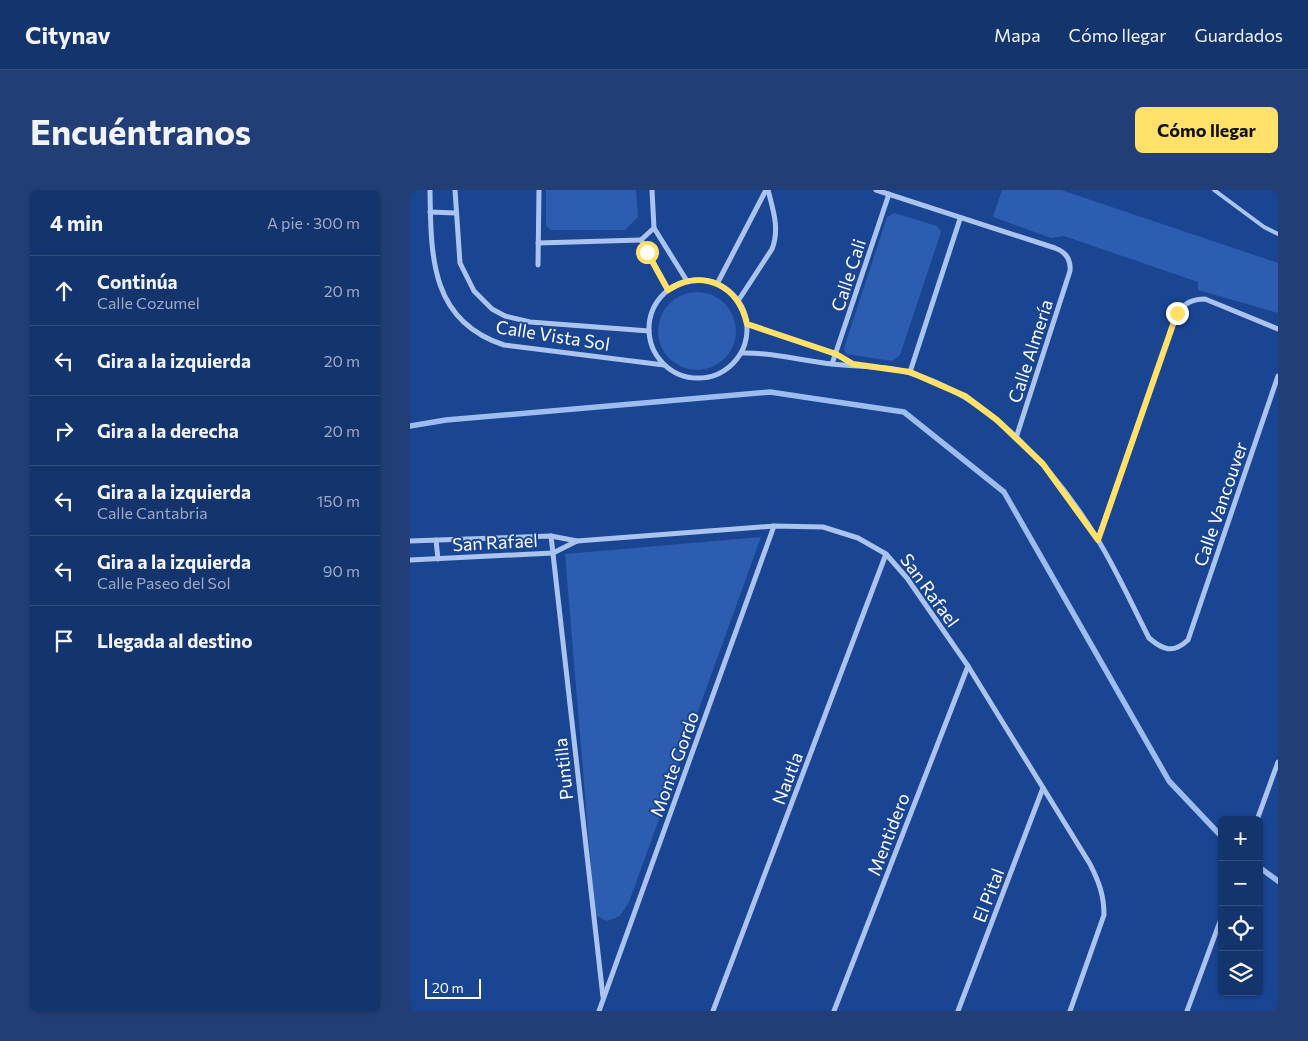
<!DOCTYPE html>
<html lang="es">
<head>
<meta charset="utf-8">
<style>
	:root { --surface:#14346e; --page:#213f76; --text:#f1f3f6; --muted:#9daac2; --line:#334f81; --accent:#ffe068 }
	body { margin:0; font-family:Commissioner,sans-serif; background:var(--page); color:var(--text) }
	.controls { position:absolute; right:15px; bottom:15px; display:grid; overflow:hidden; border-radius:8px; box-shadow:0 1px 4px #0004 }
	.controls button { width:45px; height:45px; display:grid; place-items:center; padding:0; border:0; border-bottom:1px solid var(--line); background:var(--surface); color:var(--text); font:25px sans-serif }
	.scale { position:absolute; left:15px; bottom:12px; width:56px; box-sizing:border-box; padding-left:5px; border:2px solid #fff; border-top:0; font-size:14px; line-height:18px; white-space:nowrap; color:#fff; -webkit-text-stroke:4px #1a4592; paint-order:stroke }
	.stop { position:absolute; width:15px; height:15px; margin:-11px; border:4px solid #ffe068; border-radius:50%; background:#fff }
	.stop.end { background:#ffe068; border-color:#fff; box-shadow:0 1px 5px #0008 }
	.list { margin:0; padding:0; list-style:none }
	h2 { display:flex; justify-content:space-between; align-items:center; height:65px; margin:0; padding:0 20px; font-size:21px }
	h2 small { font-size:16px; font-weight:400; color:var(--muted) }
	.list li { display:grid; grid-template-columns:32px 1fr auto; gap:15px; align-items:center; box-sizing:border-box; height:70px; padding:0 20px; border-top:1px solid var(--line) }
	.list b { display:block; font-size:19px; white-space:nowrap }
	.list p { margin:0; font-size:16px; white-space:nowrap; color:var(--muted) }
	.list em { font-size:16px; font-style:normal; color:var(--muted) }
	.icon { flex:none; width:28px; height:28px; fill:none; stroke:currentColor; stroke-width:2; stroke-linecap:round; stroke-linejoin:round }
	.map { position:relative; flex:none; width:868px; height:821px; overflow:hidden; border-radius:8px }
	header { display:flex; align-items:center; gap:30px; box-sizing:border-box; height:70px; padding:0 25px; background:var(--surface); border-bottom:1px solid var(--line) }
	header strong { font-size:24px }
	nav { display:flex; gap:28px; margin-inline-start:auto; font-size:18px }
	.intro { display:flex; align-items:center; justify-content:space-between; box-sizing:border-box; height:120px; padding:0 30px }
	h1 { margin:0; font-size:35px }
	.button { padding:12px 22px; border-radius:8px; background:var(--accent); color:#111; font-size:18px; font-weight:700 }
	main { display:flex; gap:30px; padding:0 30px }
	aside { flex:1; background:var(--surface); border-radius:8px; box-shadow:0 1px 4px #0004 }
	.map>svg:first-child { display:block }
	.green { fill:#2d5db0 }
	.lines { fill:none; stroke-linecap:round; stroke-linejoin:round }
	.stream { stroke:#9dbdf1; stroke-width:5.5 }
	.lane { stroke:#aac4ef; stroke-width:4 }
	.street { stroke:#aac4ef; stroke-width:5 }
	.route { stroke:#ffe068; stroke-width:6 }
	.labels { text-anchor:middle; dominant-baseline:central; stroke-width:4; stroke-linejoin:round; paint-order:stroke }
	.street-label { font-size:18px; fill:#fff; stroke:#1a4592 }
</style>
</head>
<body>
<header>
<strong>Citynav</strong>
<nav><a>Mapa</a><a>Cómo llegar</a><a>Guardados</a></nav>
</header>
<div class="intro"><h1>Encuéntranos</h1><a class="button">Cómo llegar</a></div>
<main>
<aside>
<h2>4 min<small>A pie · 300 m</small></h2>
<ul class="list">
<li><svg class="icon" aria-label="ahead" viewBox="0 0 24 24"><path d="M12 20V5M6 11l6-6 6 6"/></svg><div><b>Continúa</b><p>Calle Cozumel</p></div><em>20 m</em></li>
<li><svg class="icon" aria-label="left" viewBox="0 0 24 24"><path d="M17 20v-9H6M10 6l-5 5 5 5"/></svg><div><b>Gira a la izquierda</b></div><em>20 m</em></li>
<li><svg class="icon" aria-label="right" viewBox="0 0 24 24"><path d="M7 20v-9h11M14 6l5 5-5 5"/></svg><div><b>Gira a la derecha</b></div><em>20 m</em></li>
<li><svg class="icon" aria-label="left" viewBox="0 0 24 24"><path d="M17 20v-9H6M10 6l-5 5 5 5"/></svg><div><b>Gira a la izquierda</b><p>Calle Cantabria</p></div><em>150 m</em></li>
<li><svg class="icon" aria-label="left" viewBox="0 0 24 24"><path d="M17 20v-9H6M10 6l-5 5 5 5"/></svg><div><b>Gira a la izquierda</b><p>Calle Paseo del Sol</p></div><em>90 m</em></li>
<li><svg class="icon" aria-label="arrive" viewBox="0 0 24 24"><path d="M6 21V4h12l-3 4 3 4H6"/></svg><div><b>Llegada al destino</b></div></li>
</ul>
</aside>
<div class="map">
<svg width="868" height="821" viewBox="0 0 868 821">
	<rect width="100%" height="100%" fill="#1a4592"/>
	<g class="green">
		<polygon points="136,0 226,0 228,27 215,40 141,40 136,36"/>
		<polygon points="592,0 651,0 868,73 868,123 788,100 788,92 654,46 641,48 583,27"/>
		<polygon points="484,23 527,36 531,42 490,165 482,171 436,164 434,158 477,27"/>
		<circle cx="287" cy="141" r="39"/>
		<polygon points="351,347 219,712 210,726 197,731 185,725 155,364"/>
	</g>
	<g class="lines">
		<g class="stream">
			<polyline points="0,236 36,230 360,202 494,222 594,302 759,591 812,647"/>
			<polyline points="849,677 868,691"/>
		</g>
		<polyline class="lane" points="804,0 854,37 868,44"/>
		<g class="street">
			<path d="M20,0C21,66 20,131 94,155L254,175"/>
			<polyline points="45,0 50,73 64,101 82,119 95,126 120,132 239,141"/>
			<polyline points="242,0 244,38 277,91"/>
			<path d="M466,0L645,58C656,62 661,70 660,81L606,248"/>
			<polyline points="20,22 45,23"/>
			<polyline points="231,50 258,100"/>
			<polyline points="231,50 244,38"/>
			<polyline points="128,53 231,50"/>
			<polyline points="128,75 129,0"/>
			<circle cx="288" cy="139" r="49"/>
			<polyline points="307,94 356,0"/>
			<path d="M328,111L362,59C370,39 363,20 358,0"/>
			<polyline points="337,134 426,164 443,174"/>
			<path d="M332,163C362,162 391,171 422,174C448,177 475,175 500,183C581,206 646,281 688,350C707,381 722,415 739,448C753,460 763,464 778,450L868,186"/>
			<polyline points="422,174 479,4"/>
			<polyline points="500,182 550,29"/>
			<polyline points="141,346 193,807"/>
			<polyline points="26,350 28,369"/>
			<path d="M688,350L767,123C775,113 782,109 795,109L868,139"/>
			<path d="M0,351L141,346L167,351L364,336L413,337L448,348L476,364L497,388L558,476L680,674C689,692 694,705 694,725L660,821"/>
			<polyline points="0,370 143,363 167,351"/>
			<polyline points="847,630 868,572"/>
			<polyline points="189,821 364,336"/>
			<polyline points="303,821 476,364"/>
			<polyline points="424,821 558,476"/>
			<polyline points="548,821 633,598"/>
			<polyline points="777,821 812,726"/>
		</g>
	</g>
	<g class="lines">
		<path class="route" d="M237,62L258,100C293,78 328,95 337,134L426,164L443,174L500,182L555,206L587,230L633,274L688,350L767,123"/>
	</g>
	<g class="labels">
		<g class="street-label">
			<text transform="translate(438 85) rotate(-72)">Calle Cali</text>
			<text transform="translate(143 145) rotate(9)">Calle Vista Sol</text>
			<text transform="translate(620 161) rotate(-72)">Calle Almería</text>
			<text transform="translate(810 314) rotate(-71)">Calle Vancouver</text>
			<text transform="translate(85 352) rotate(-3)">San Rafael</text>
			<text transform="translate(520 400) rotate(54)">San Rafael</text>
			<text transform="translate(264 574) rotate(-70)">Monte Gordo</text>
			<text transform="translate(153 579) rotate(-96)">Puntilla</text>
			<text transform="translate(377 588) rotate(-69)">Nautla</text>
			<text transform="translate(478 644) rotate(-69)">Mentidero</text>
			<text transform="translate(578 705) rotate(-69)">El Pital</text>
		</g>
	</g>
</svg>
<div class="controls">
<button>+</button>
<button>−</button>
<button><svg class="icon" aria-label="locate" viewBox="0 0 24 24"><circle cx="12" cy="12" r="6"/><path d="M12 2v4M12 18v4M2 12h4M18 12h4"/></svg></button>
<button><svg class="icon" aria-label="layers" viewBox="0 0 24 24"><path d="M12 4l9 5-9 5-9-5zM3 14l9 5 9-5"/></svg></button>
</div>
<div class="scale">20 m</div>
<div class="stop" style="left:237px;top:62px"></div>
<div class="stop end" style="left:767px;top:123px"></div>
</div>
</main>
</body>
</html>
